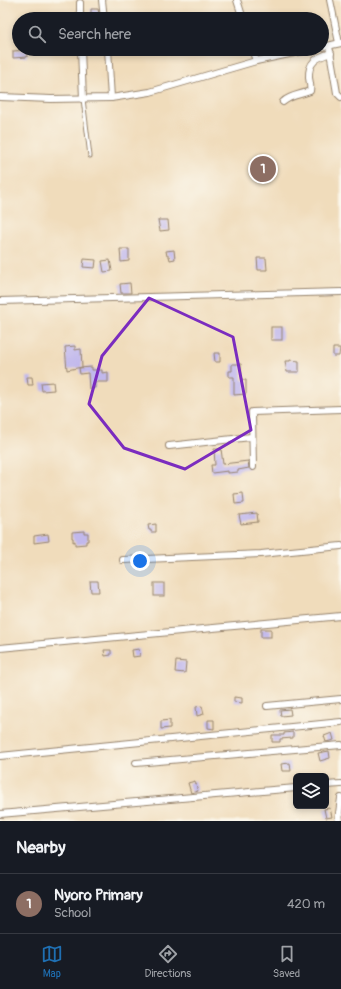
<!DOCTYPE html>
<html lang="en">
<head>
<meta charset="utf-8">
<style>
	:root { --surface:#171b24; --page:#20242c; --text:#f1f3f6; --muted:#9ea1a6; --line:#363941; --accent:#1f6fb2 }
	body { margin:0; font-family:Pangolin,sans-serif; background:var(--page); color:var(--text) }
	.controls { position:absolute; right:12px; bottom:12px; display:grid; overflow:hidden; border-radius:6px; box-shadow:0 2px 6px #0003 }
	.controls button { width:36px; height:36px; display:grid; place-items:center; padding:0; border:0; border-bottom:1px solid var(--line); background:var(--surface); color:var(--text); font:20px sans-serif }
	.you { position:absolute; left:140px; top:561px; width:14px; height:14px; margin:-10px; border:3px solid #fff; border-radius:50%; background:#1a73e8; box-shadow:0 0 0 6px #1a73e833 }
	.badge { display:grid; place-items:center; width:26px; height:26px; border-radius:50%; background:var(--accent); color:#fff; font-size:13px; font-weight:700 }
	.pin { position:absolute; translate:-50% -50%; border:2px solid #fff; box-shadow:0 1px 4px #0006 }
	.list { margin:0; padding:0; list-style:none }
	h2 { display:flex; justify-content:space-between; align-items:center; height:52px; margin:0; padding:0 16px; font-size:17px }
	h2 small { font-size:13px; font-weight:400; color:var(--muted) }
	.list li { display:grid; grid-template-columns:26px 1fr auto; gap:12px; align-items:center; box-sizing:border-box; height:60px; padding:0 16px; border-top:1px solid var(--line) }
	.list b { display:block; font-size:15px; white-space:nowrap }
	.list p { margin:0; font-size:13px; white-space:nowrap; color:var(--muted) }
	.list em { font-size:13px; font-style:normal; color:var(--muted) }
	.icon { flex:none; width:22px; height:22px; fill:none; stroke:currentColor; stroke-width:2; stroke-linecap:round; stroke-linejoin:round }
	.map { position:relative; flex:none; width:341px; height:821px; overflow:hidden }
	.search { position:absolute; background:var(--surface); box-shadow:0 2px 6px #0003; left:12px; right:12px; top:12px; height:44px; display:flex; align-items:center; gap:10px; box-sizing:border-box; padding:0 14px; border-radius:22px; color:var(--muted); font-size:15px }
	.sheet { height:112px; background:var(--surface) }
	nav { display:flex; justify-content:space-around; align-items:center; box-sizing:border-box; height:56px; border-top:1px solid var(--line); background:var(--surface); font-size:11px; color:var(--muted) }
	nav a { display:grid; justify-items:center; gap:2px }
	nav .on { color:var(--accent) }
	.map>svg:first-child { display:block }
	.building { fill:#c1b8ec }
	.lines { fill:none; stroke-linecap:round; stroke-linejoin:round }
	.lane-casing { stroke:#96836c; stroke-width:5 }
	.street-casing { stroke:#96836c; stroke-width:8 }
	.lane { stroke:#fff; stroke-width:3 }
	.street { stroke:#fff; stroke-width:6 }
	.marked { fill:none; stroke:#7b2cbf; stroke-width:3; stroke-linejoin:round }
</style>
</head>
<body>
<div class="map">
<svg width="341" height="821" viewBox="0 0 341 821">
	<rect width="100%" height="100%" fill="#fbf7ec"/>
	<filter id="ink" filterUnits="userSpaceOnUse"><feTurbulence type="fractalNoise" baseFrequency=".025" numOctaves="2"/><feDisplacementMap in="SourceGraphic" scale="8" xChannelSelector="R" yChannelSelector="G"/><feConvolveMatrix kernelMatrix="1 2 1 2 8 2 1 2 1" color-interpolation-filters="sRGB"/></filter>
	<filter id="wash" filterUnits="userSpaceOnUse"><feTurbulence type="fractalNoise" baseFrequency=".012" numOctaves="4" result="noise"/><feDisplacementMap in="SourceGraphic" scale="16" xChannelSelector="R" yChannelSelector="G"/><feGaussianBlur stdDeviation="0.9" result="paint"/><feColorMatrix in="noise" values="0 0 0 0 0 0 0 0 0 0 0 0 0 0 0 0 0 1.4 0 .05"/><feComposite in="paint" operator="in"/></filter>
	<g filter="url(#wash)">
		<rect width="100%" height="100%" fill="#f0dcbb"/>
		<g id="blocks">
			<g class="building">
				<polygon points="91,9 98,9 99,14 91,14"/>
				<polygon points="27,50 27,57 13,58 13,51"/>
				<polygon points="158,220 168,220 169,230 160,231"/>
				<polygon points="120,249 129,249 129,261 121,262"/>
				<polygon points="174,250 175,259 170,260 169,256 167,256 166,251"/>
				<polygon points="257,258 266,258 267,270 258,270"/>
				<polygon points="84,259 96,260 95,268 83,267"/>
				<polygon points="110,260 112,271 104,272 102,261"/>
				<polygon points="130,283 131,293 121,293 120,284"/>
				<rect x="271" y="327" width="11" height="13"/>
				<polygon points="75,346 75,350 81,349 82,367 67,370 65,347"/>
				<polygon points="333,348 340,348 339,356 333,356"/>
				<polygon points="214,353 220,353 220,362 215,362"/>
				<polygon points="290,360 299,361 299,372 287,372 285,361 290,361"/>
				<polygon points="232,364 241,364 242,380 246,380 246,394 234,395 234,377 229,377 229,371 232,371"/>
				<polygon points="92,367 92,370 102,370 102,373 108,372 108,382 95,382 95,388 89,389 88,373 80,374 79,368"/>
				<polygon points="27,377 32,377 33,385 28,385"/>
				<polygon points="53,382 54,390 42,391 41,383"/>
				<polygon points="214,449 221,449 223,464 248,461 249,468 238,470 238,472 228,473 228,471 212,473 211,465 215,465"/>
				<polygon points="243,493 244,503 235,504 234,494"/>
				<polygon points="257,513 258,522 241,524 239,515"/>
				<polygon points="156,524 156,532 151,532 151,530 149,530 148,525"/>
				<polygon points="84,531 84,533 88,533 88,541 86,541 86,544 75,545 75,541 73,542 73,538 72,538 72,532"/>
				<polygon points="48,534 49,541 34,543 34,536"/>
				<polygon points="90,581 98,581 99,592 91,592"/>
				<rect x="154" y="583" width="10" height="13"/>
				<rect x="261" y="629" width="10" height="8"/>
				<polygon points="139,649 140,656 133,657 132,650"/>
				<polygon points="104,650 111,650 111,655 105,656"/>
				<polygon points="176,661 186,662 185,673 175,672"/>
				<polygon points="234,697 242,698 242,703 234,702"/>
				<polygon points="202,706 204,714 197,716 196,707"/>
				<polygon points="290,709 291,715 281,716 280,710"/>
				<polygon points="170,720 170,728 161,729 161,721"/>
				<polygon points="208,720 214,720 214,729 208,728"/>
				<polygon points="293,732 293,738 280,739 280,742 272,742 272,735 284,735 284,733"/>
				<polygon points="332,733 334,740 326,742 324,736"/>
				<polygon points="329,751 330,758 320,761 318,753"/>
				<polygon points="290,763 291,771 282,771 281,764"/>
				<polygon points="195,781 198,791 191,793 188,783"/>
				<polygon points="330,808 332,817 326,818 324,809"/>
			</g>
		</g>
	</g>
	<g filter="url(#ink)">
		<use href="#blocks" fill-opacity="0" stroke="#96836c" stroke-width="1"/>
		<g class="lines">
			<g class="lane-casing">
				<polyline id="lane" points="83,99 90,156"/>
			</g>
			<g class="street-casing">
				<g id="street">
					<polyline points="102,0 104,19"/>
					<polyline points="237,0 243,19"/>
					<polyline points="330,0 339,43"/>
					<polyline points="80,3 80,19"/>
					<polyline points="329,46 337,93 341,97"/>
					<polyline points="322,47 341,43"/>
					<polyline points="81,49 83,99"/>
					<polyline points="108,49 111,98"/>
					<polyline points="252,49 256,61"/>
					<polyline points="0,97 51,99 111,98 150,92 256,61 313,49"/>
					<path d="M283,102C290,95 300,95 310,91C311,87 310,83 309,78C308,62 317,57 331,53"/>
					<polyline points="0,301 341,292"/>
					<polyline points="169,446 251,437"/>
					<polyline points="253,467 252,412 341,409"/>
					<polyline points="123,560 261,554 341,546"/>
					<polyline points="0,648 341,616"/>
					<polyline points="267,706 341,699"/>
					<polyline points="0,756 341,722"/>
					<polyline points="136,763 341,745"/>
					<polyline points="326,785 341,784"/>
					<polyline points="0,814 296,788"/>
					<polyline points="338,821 341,798"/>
				</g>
			</g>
			<use href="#lane" class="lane"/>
			<use href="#street" class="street"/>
		</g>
	</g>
	<path class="marked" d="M149,298L233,337L251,430L185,469L124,448L89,404L102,356Z"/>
</svg>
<div class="controls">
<button><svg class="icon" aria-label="layers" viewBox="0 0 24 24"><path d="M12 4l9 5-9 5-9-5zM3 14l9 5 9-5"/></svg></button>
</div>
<div class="you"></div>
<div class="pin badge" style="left:263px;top:169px;background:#8d6e63">1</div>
<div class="search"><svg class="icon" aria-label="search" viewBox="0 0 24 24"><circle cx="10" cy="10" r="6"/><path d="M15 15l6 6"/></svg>Search here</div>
</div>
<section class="sheet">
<h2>Nearby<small></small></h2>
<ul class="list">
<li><span class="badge" style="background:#8d6e63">1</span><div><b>Nyoro Primary</b><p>School</p></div><em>420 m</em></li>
</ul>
</section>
<nav>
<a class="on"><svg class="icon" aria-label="map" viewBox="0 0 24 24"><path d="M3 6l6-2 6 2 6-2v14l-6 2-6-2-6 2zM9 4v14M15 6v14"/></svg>Map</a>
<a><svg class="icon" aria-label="directions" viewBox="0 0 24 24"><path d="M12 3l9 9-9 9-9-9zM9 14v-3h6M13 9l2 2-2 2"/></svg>Directions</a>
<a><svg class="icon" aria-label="saved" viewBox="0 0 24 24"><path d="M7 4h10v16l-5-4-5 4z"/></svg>Saved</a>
</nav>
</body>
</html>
